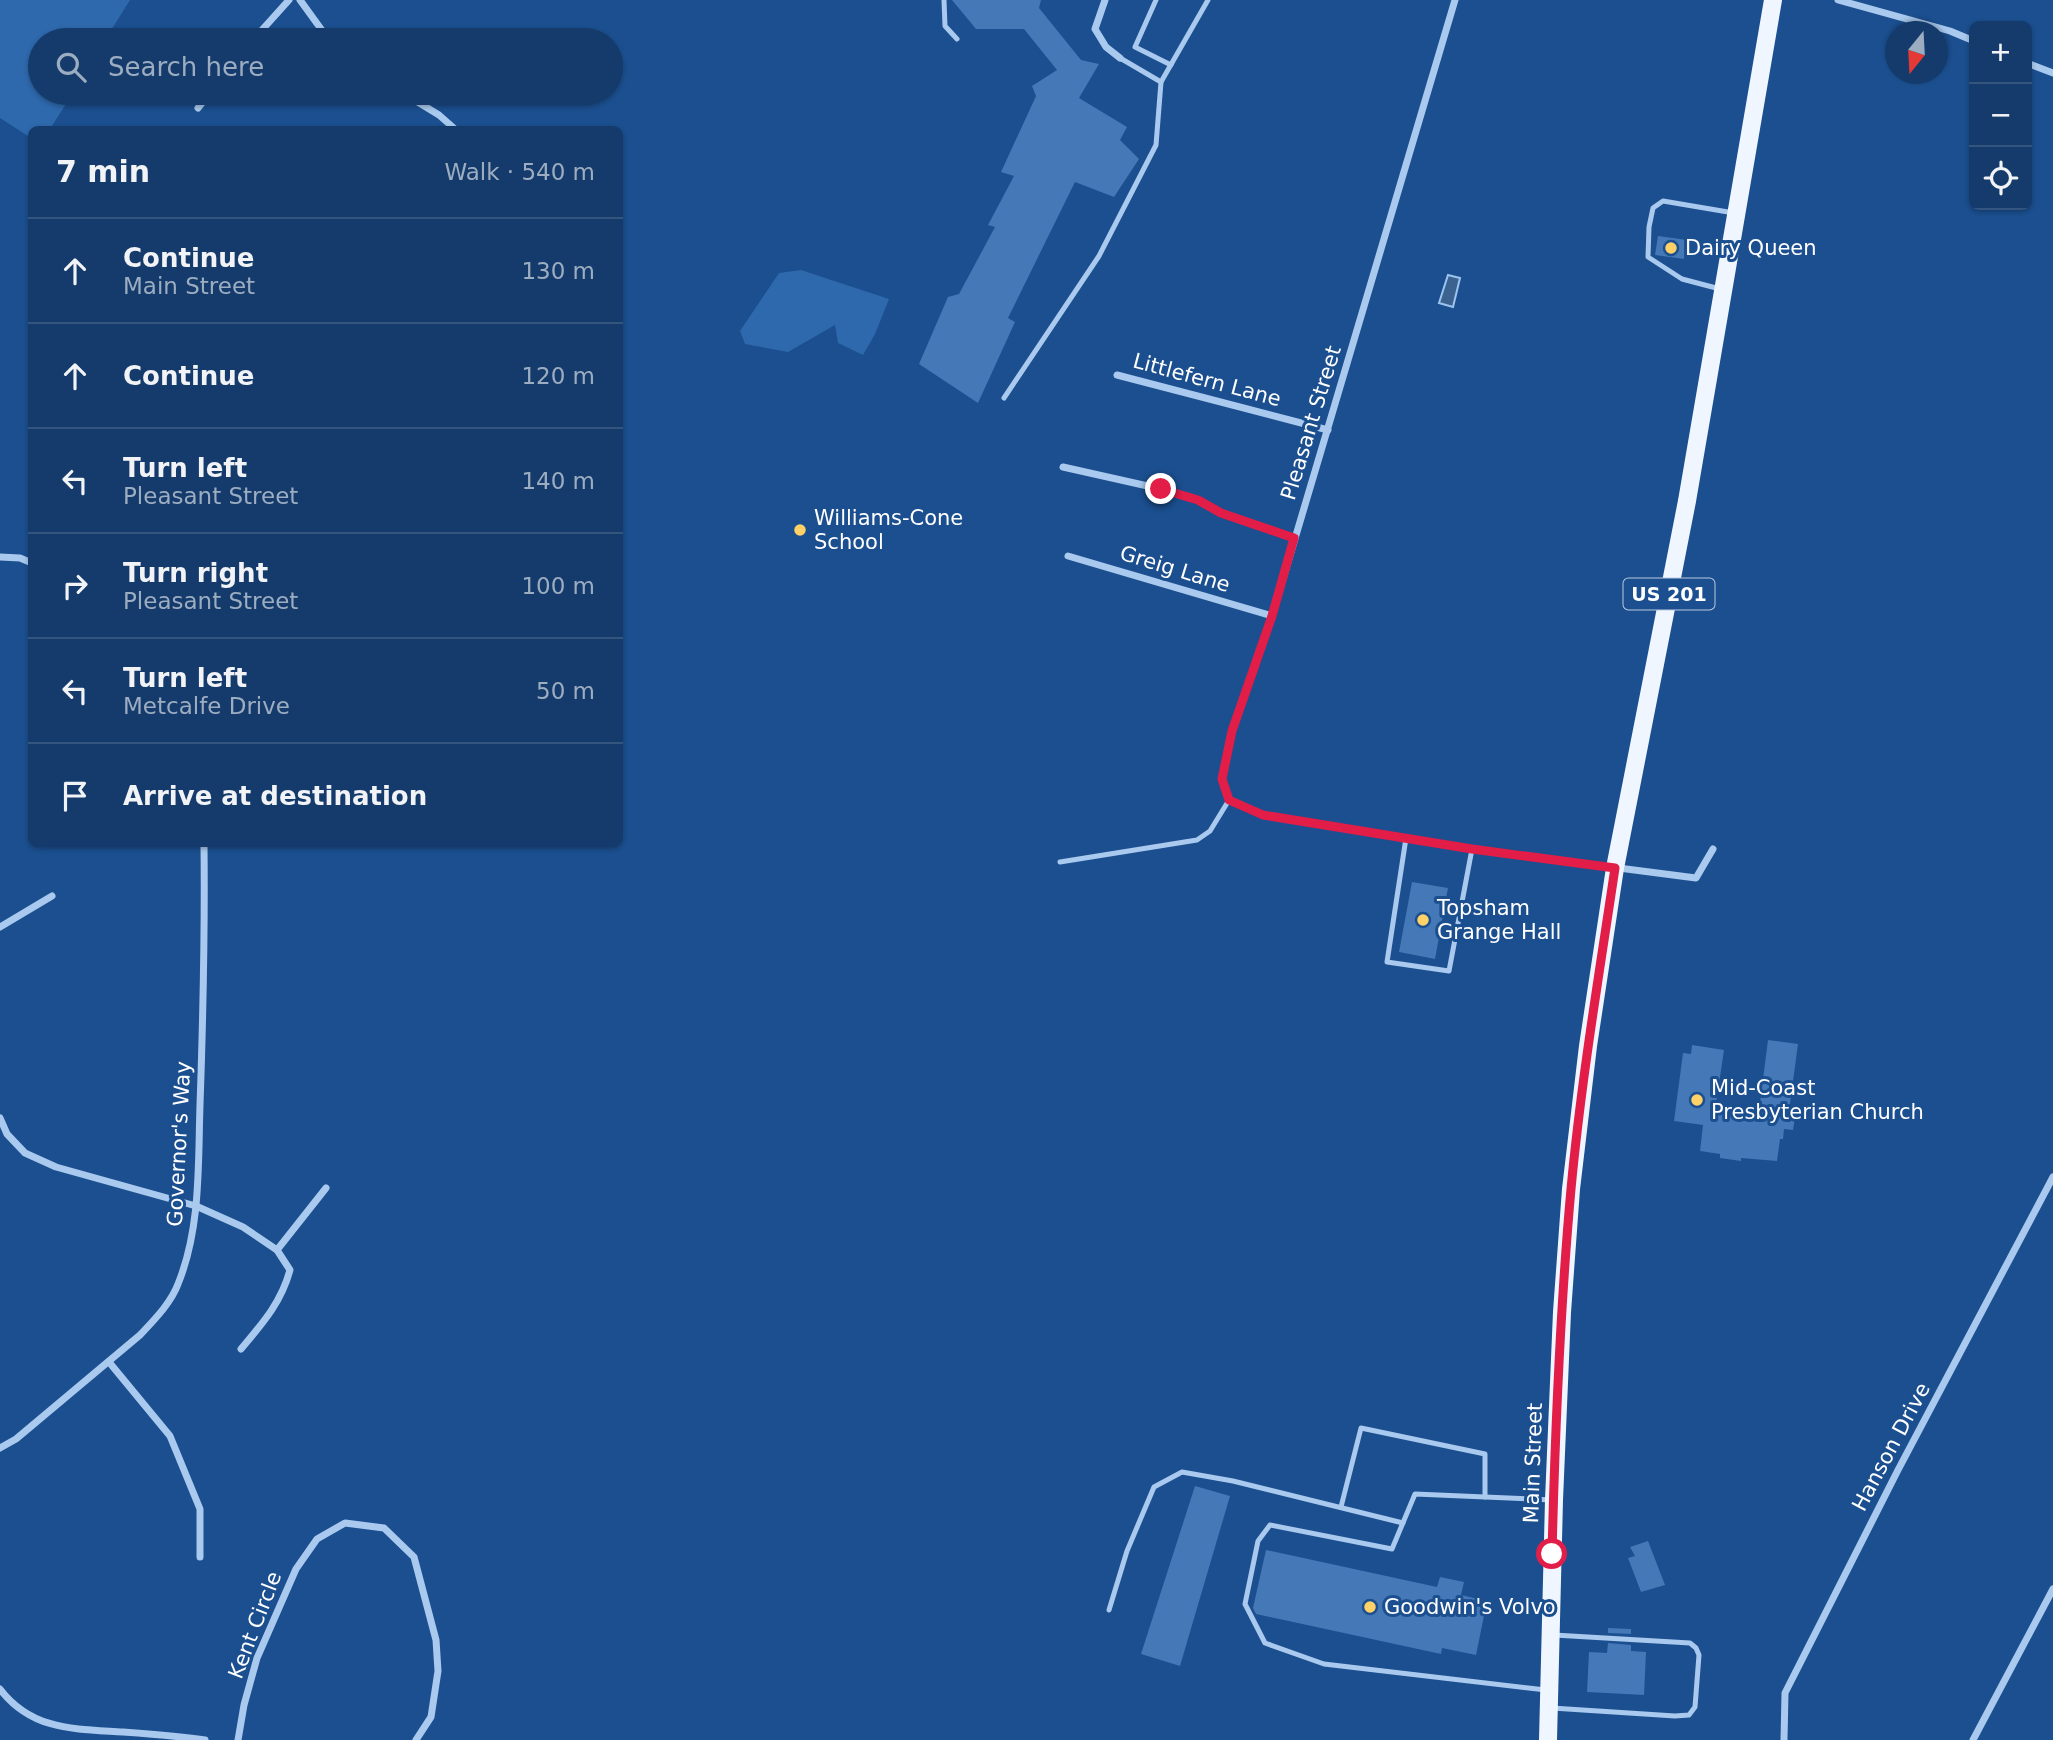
<!DOCTYPE html>
<html lang="en">
<head>
<meta charset="utf-8">
<style>
	:root { --surface:#143b6b; --page:#214673; --text:#f1f3f6; --muted:#9dadc1; --line:#33557e }
	body { margin:0; font-family:"DejaVu Sans",sans-serif; background:var(--page); color:var(--text) }
	.controls { position:absolute; right:21px; top:21px; display:grid; overflow:hidden; border-radius:10px; box-shadow:0 2px 5px #0004 }
	.controls button { width:63px; height:63px; display:grid; place-items:center; padding:0; border:0; border-bottom:2px solid var(--line); background:var(--surface); color:var(--text); font:35px sans-serif }
	.compass { position:absolute; left:1885px; top:21px; width:63px; height:63px; border-radius:50%; background:var(--surface); box-shadow:0 2px 5px #0004; rotate:198deg }
	.stop { position:absolute; width:21px; height:21px; margin:-16px; border:5px solid #e11d48; border-radius:50%; background:#fff }
	.stop.end { background:#e11d48; border-color:#fff; box-shadow:0 2px 7px #0008 }
	.list { margin:0; padding:0; list-style:none }
	h2 { display:flex; justify-content:space-between; align-items:center; height:91px; margin:0; padding:0 28px; font-size:30px }
	h2 small { font-size:23px; font-weight:400; color:var(--muted) }
	.list li { display:grid; grid-template-columns:46px 1fr auto; gap:21px; align-items:center; box-sizing:border-box; height:105px; padding:0 28px; border-top:2px solid var(--line) }
	.list b { display:block; font-size:26px; white-space:nowrap }
	.list p { margin:0; font-size:23px; white-space:nowrap; color:var(--muted) }
	.list em { font-size:23px; font-style:normal; color:var(--muted) }
	.icon { flex:none; width:38px; height:38px; fill:none; stroke:currentColor; stroke-width:2; stroke-linecap:round; stroke-linejoin:round }
	.map { position:relative; flex:none; width:2053px; height:1740px; overflow:hidden }
	.search { position:absolute; background:var(--surface); box-shadow:0 2px 5px #0004; left:28px; top:28px; width:595px; height:77px; display:flex; align-items:center; gap:18px; box-sizing:border-box; padding:0 24px; border-radius:38px; color:var(--muted); font-size:26px }
	.panel { position:absolute; background:var(--surface); box-shadow:0 2px 5px #0004; left:28px; top:126px; width:595px; height:721px; border-radius:10px }
	.map>svg:first-child { display:block }
	.green { fill:#2e69ad }
	.water { fill:#3c6290; stroke:#9cc4f0; stroke-width:2 }
	.building { fill:#4478b7 }
	.lines { fill:none; stroke-linecap:round; stroke-linejoin:round }
	.service { stroke:#a9c9ee; stroke-width:5 }
	.minor { stroke:#a9c9ee; stroke-width:7 }
	.primary { stroke:#f0f6ff; stroke-width:18 }
	.route { stroke:#e11d48; stroke-width:9 }
	.poi-dot { fill:#ffd166; stroke:#1b4f8f; stroke-width:2.5 }
	.labels { text-anchor:middle; dominant-baseline:central; stroke-width:6; stroke-linejoin:round; paint-order:stroke }
	.shield { fill:#1b4f8f; stroke:#bbcadd; stroke-width:2 }
	.shield-label { font-size:19px; font-weight:bold; fill:#fff }
	.poi-label { font-size:21px; fill:#fff; stroke:#1b4f8f; text-anchor:start }
	.street-label { font-size:21px; fill:#fff; stroke:#1b4f8f }
</style>
</head>
<body>
<div class="map">
<svg width="2053" height="1740" viewBox="0 0 2053 1740">
	<rect width="100%" height="100%" fill="#1b4f8f"/>
	<g class="green">
		<polygon points="0,0 130,0 105,40 40,40 40,93 73,93 50,129 32,130 31,138 0,118"/>
		<polygon points="801,270 889,299 875,334 863,355 838,343 835,325 788,352 745,344 740,331 779,273"/>
	</g>
	<polygon class="water" points="1448,275 1460,278 1453,307 1439,303"/>
	<g class="building">
		<polygon points="952,0 1041,0 1039,8 1081,60 1099,64 1079,98 1127,127 1120,140 1139,159 1114,197 1075,182 1008,318 1015,322 978,403 919,364 948,297 959,294 995,227 988,225 1014,176 1001,172 1036,96 1032,86 1057,70 1024,29 976,29"/>
		<polygon points="1658,236 1687,240 1684,259 1655,255"/>
		<polygon points="1412,882 1448,888 1435,959 1399,952"/>
		<polygon points="1768,1040 1798,1044 1789,1111 1796,1112 1793,1130 1784,1129 1783,1139 1780,1139 1777,1161 1741,1158 1741,1161 1720,1158 1720,1154 1700,1151 1703,1125 1674,1121 1683,1053 1691,1054 1692,1045 1724,1050 1716,1104 1759,1110"/>
		<polygon points="1195,1486 1230,1496 1180,1666 1141,1654"/>
		<polygon points="1648,1541 1665,1585 1641,1592 1628,1558 1635,1556 1630,1547"/>
		<polygon points="1266,1550 1437,1587 1440,1577 1464,1582 1461,1595 1487,1601 1476,1655 1442,1648 1441,1654 1256,1614 1253,1608"/>
		<polygon points="1608,1628 1631,1629 1631,1634 1608,1633"/>
		<polygon points="1608,1643 1631,1645 1631,1651 1646,1652 1644,1695 1587,1692 1589,1652 1607,1653"/>
	</g>
	<g class="lines">
		<g class="service">
			<polyline points="944,0 945,26 957,39"/>
			<polyline points="1156,0 1135,47 1171,65"/>
			<polyline points="405,40 410,32"/>
			<polyline points="1120,58 1161,82 1208,0"/>
			<polyline points="1720,289 1682,279 1648,257 1649,227 1653,208 1663,201 1734,213"/>
			<polyline points="1004,398 1099,256 1156,145 1161,82"/>
			<polyline points="1406,838 1387,962 1449,971 1472,849"/>
			<polyline points="1060,862 1197,840 1210,831 1229,800"/>
			<polyline points="1341,1507 1361,1428 1485,1454 1485,1497"/>
			<polyline points="1109,1610 1127,1551 1154,1487 1182,1472 1233,1481 1403,1523"/>
			<polyline points="1546,1690 1324,1664 1265,1643 1245,1604 1258,1541 1270,1525 1392,1549 1415,1494 1552,1500"/>
			<polyline points="1552,1708 1675,1716 1689,1715 1695,1707 1699,1655 1696,1648 1690,1643 1554,1635"/>
		</g>
		<g class="minor">
			<polyline points="300,0 329,40"/>
			<polyline points="1105,0 1095,29 1106,47 1120,58"/>
			<polyline points="1455,0 1272,616 1232,731 1222,779 1229,800 1263,815 1472,849 1696,878 1713,849"/>
			<polyline points="1838,0 1950,31 1974,41"/>
			<polyline points="253,40 289,0"/>
			<polyline points="2027,63 2053,73"/>
			<polyline points="403,93 439,115 456,130"/>
			<polyline points="198,108 210,93"/>
			<polyline points="1117,375 1328,430"/>
			<polyline points="1063,467 1161,489 1198,500 1221,513 1294,538"/>
			<polyline points="1068,556 1272,616"/>
			<polyline points="0,557 20,558 32,563"/>
			<polyline points="0,927 52,896"/>
			<path d="M0,1118L7,1134L25,1153L56,1167L196,1206L243,1227L277,1250L290,1270C281,1303 262,1324 241,1349"/>
			<polyline points="277,1250 326,1188"/>
			<polyline points="109,1362 170,1436 200,1509 200,1557"/>
			<path d="M0,1448L16,1439L140,1335C154,1320 171,1303 178,1284C201,1228 198,1164 200,1105C203,1018 205,931 204,844"/>
			<path d="M0,1689C32,1731 76,1729 123,1732C151,1734 178,1736 205,1740"/>
			<polyline points="238,1740 244,1705 257,1658 296,1569 317,1539 345,1523 384,1528 414,1557 436,1640 438,1671 431,1717 416,1740"/>
			<polyline points="1784,1740 1785,1693 1898,1470 2053,1177"/>
			<polyline points="1973,1740 2053,1589"/>
		</g>
		<polyline class="primary" points="1548,1740 1554,1500 1562,1312 1571,1189 1588,1046 1615,868 1687,501 1773,0"/>
	</g>
	<g class="lines">
		<path class="route" d="M1161,489L1198,500L1221,513L1294,538L1272,616L1232,731L1222,779L1229,800L1263,815L1472,849L1615,868C1599,975 1581,1082 1571,1189C1560,1310 1555,1432 1552,1554"/>
	</g>
	<g class="poi-dot">
		<circle cx="1671" cy="248" r="7"/>
		<circle cx="800" cy="530" r="7"/>
		<circle cx="1423" cy="920" r="7"/>
		<circle cx="1697" cy="1100" r="7"/>
		<circle cx="1370" cy="1607" r="7"/>
	</g>
	<g class="labels">
		<rect class="shield" x="1623.5" y="578.5" width="91" height="31" rx="5"/>
		<g class="shield-label">
			<text x="1669" y="594">US 201</text>
		</g>
		<g class="poi-label">
			<text x="1685" y="248">Dairy Queen</text>
			<text x="814" y="518">Williams-Cone<tspan x="814" dy="24">School</tspan></text>
			<text x="1437" y="908">Topsham<tspan x="1437" dy="24">Grange Hall</tspan></text>
			<text x="1711" y="1088">Mid-Coast<tspan x="1711" dy="24">Presbyterian Church</tspan></text>
			<text x="1384" y="1607">Goodwin's Volvo</text>
		</g>
		<g class="street-label">
			<text transform="translate(1207 380) rotate(15)">Littlefern Lane</text>
			<text transform="translate(1311 423) rotate(-73)">Pleasant Street</text>
			<text transform="translate(1175 569) rotate(17)">Greig Lane</text>
			<text transform="translate(179 1144) rotate(-87)">Governor's Way</text>
			<text transform="translate(1891 1447) rotate(-62)">Hanson Drive</text>
			<text transform="translate(1533 1463) rotate(-88)">Main Street</text>
			<text transform="translate(255 1625) rotate(-69)">Kent Circle</text>
		</g>
	</g>
</svg>
<div class="controls">
<button>+</button>
<button>−</button>
<button><svg class="icon" aria-label="locate" viewBox="0 0 24 24"><circle cx="12" cy="12" r="6"/><path d="M12 2v4M12 18v4M2 12h4M18 12h4"/></svg></button>
</div>
<svg class="compass" viewBox="-18 -18 36 36"><path d="M0-13l5 13h-10z" fill="#e53935"/><path d="M0 13l5-13h-10z" fill="#9dadc1"/></svg>
<div class="stop" style="left:1552px;top:1554px"></div>
<div class="stop end" style="left:1161px;top:489px"></div>
<div class="search"><svg class="icon" aria-label="search" viewBox="0 0 24 24"><circle cx="10" cy="10" r="6"/><path d="M15 15l6 6"/></svg>Search here</div>
<section class="panel">
<h2>7 min<small>Walk · 540 m</small></h2>
<ul class="list">
<li><svg class="icon" aria-label="ahead" viewBox="0 0 24 24"><path d="M12 20V5M6 11l6-6 6 6"/></svg><div><b>Continue</b><p>Main Street</p></div><em>130 m</em></li>
<li><svg class="icon" aria-label="ahead" viewBox="0 0 24 24"><path d="M12 20V5M6 11l6-6 6 6"/></svg><div><b>Continue</b></div><em>120 m</em></li>
<li><svg class="icon" aria-label="left" viewBox="0 0 24 24"><path d="M17 20v-9H6M10 6l-5 5 5 5"/></svg><div><b>Turn left</b><p>Pleasant Street</p></div><em>140 m</em></li>
<li><svg class="icon" aria-label="right" viewBox="0 0 24 24"><path d="M7 20v-9h11M14 6l5 5-5 5"/></svg><div><b>Turn right</b><p>Pleasant Street</p></div><em>100 m</em></li>
<li><svg class="icon" aria-label="left" viewBox="0 0 24 24"><path d="M17 20v-9H6M10 6l-5 5 5 5"/></svg><div><b>Turn left</b><p>Metcalfe Drive</p></div><em>50 m</em></li>
<li><svg class="icon" aria-label="arrive" viewBox="0 0 24 24"><path d="M6 21V4h12l-3 4 3 4H6"/></svg><div><b>Arrive at destination</b></div></li>
</ul>
</section>
</div>
</body>
</html>
